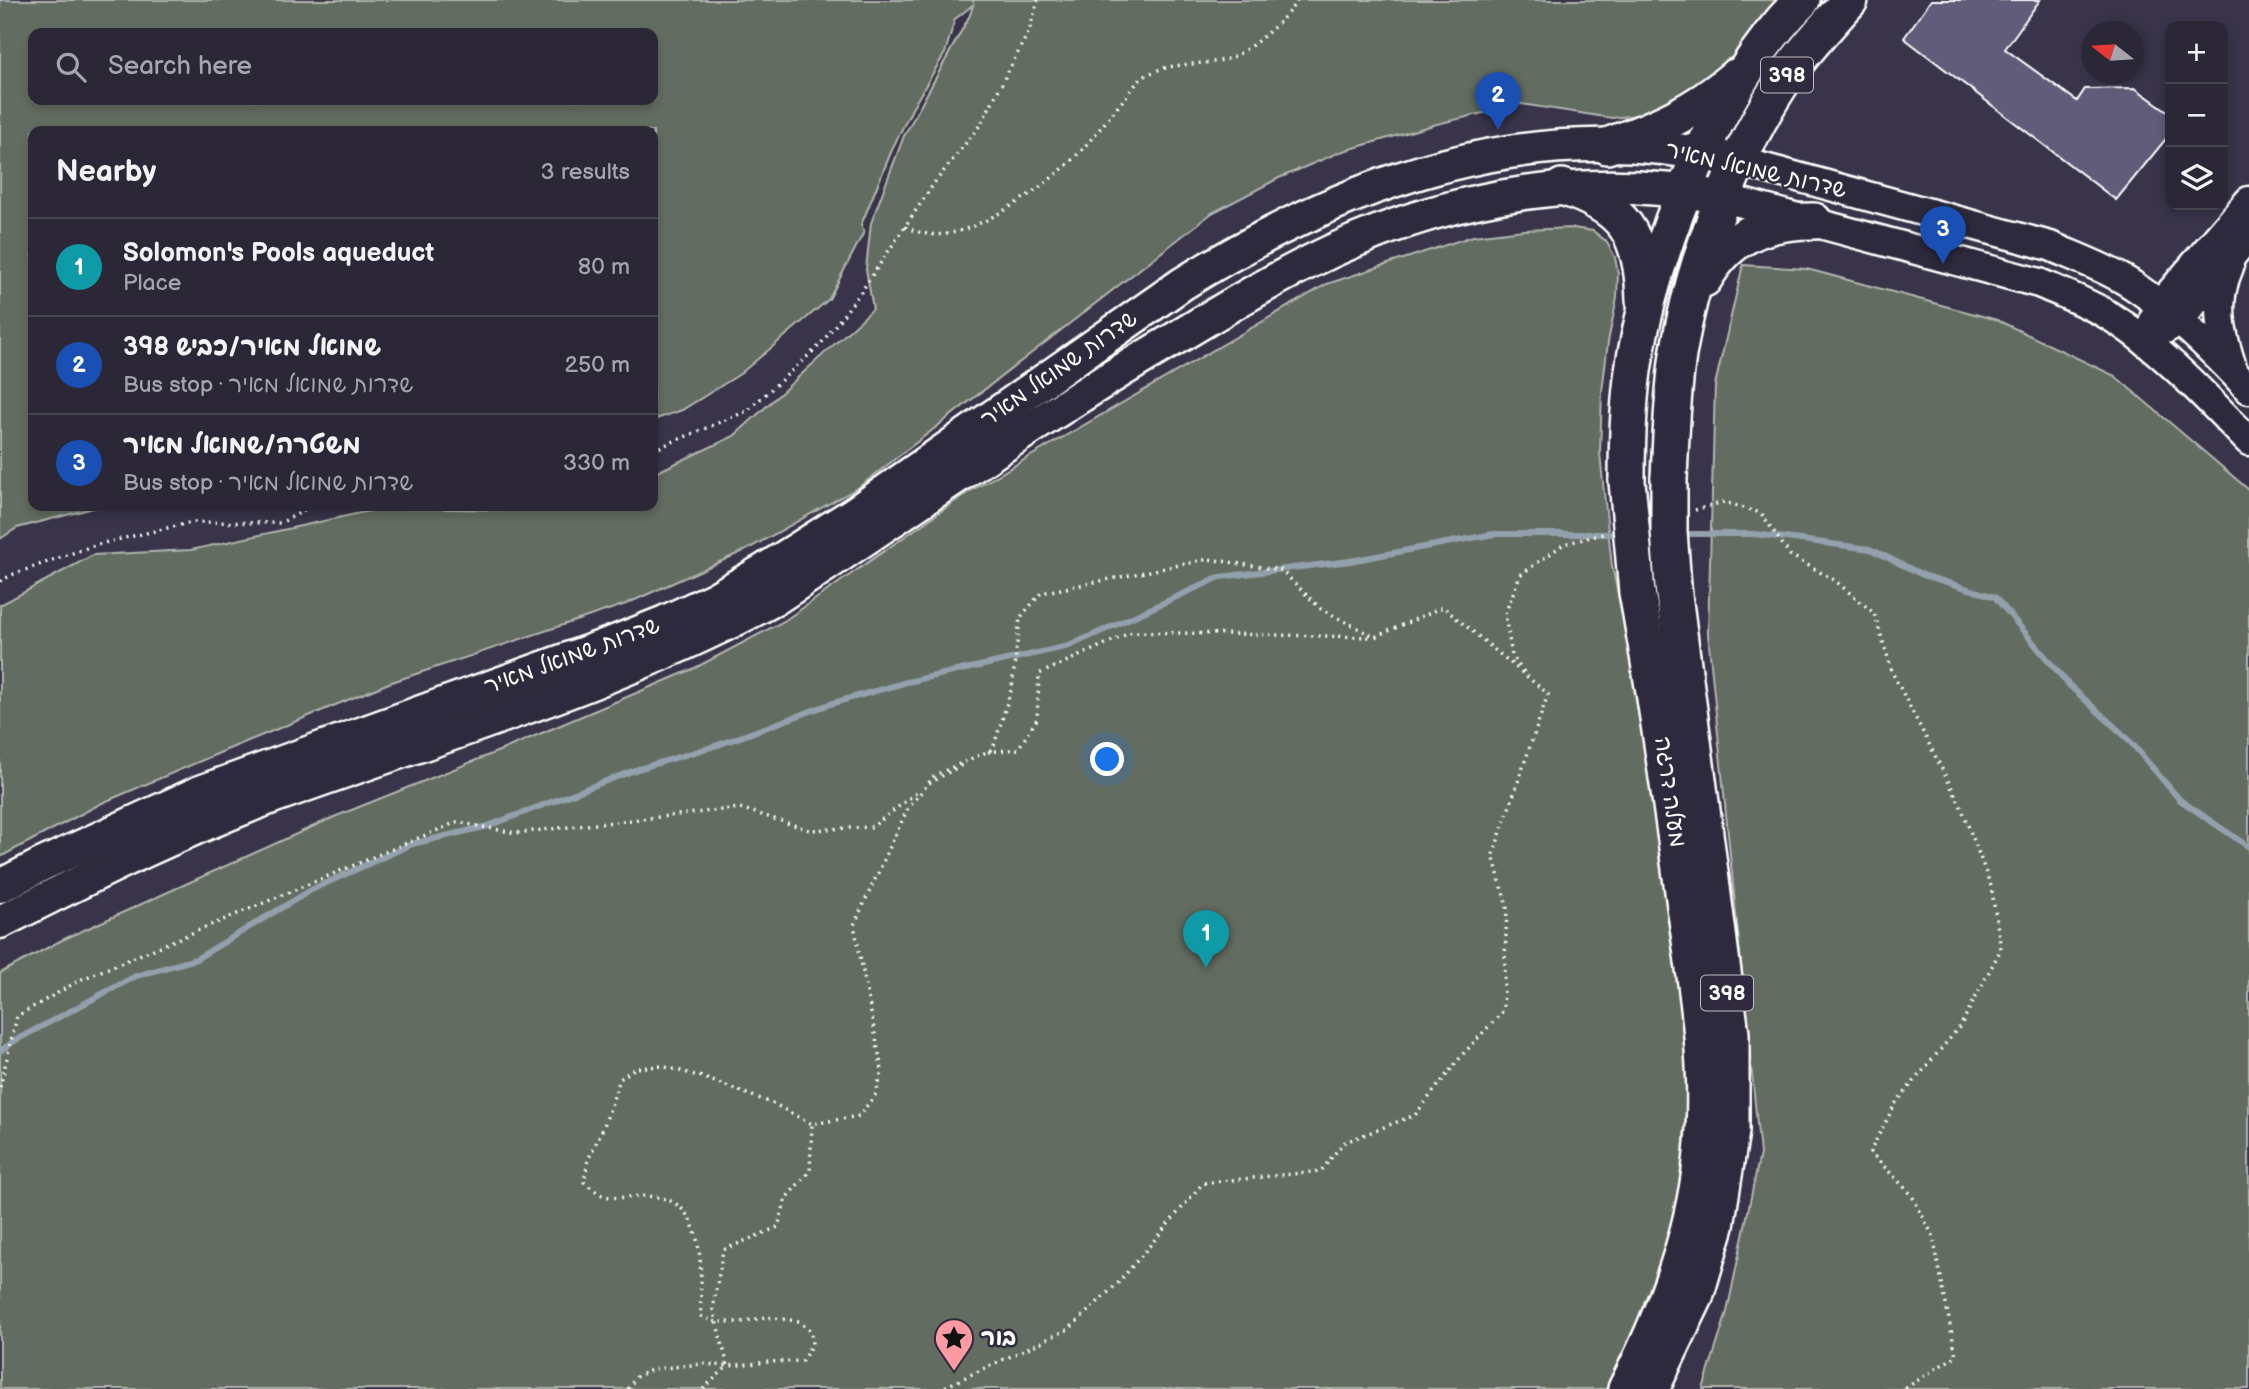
<!DOCTYPE html>
<html lang="en">
<head>
<meta charset="utf-8">
<style>
	:root { --surface:#2b2737; --page:#332f3f; --text:#f1f3f6; --muted:#a6a5ad; --line:#474452; --accent:#d6ab8b }
	body { margin:0; font-family:"Balsamiq Sans","Playpen Sans Hebrew",sans-serif; background:var(--page); color:var(--text) }
	.controls { position:absolute; right:21px; top:21px; display:grid; overflow:hidden; border-radius:14px; box-shadow:0 4px 10px #0003 }
	.controls button { width:63px; height:63px; display:grid; place-items:center; padding:0; border:0; border-bottom:2px solid var(--line); background:var(--surface); color:var(--text); font:35px sans-serif }
	.compass { position:absolute; left:2081px; top:21px; width:63px; height:63px; border-radius:50%; background:var(--surface); box-shadow:0 4px 10px #0003; rotate:287deg }
	.you { position:absolute; left:1108px; top:760px; width:24px; height:24px; margin:-18px; border:5px solid #fff; border-radius:50%; background:#1a73e8; box-shadow:0 0 0 10px #1a73e833 }
	.badge { display:grid; place-items:center; width:46px; height:46px; border-radius:50%; background:var(--accent); color:#fff; font-size:23px; font-weight:700 }
	.pin { position:absolute; translate:-50% -58px; filter:drop-shadow(0 2px 4px #0008) }
	.pin::after { content:''; position:absolute; top:37px; width:24px; height:21px; background:inherit; clip-path:polygon(0 0,100% 0,50% 100%) }
	.list { margin:0; padding:0; list-style:none }
	h2 { display:flex; justify-content:space-between; align-items:center; height:91px; margin:0; padding:0 28px; font-size:30px }
	h2 small { font-size:23px; font-weight:400; color:var(--muted) }
	.list li { display:grid; grid-template-columns:46px 1fr auto; gap:21px; align-items:center; box-sizing:border-box; height:98px; padding:0 28px; border-top:2px solid var(--line) }
	.list b { display:block; font-size:26px; white-space:nowrap }
	.list p { margin:0; font-size:23px; white-space:nowrap; color:var(--muted) }
	.list em { font-size:23px; font-style:normal; color:var(--muted) }
	.icon { flex:none; width:38px; height:38px; fill:none; stroke:currentColor; stroke-width:2; stroke-linecap:round; stroke-linejoin:round }
	.map { position:relative; flex:none; width:2249px; height:1389px; overflow:hidden }
	.search { position:absolute; background:var(--surface); box-shadow:0 4px 10px #0003; left:28px; top:28px; width:630px; height:77px; display:flex; align-items:center; gap:18px; box-sizing:border-box; padding:0 24px; border-radius:14px; color:var(--muted); font-size:26px }
	.panel { position:absolute; background:var(--surface); box-shadow:0 4px 10px #0003; left:28px; top:126px; width:630px; height:385px; border-radius:14px }
	.map>svg:first-child { display:block }
	.green { fill:#646c60; stroke:#b2b6b0; stroke-width:2; fill-rule:evenodd }
	.lines { fill:none; stroke-linecap:round; stroke-linejoin:round }
	.stream { stroke:#93a0ad; stroke-width:6 }
	.building { fill:#605b79; stroke:#fff; stroke-width:2 }
	.tertiary-casing { stroke:#fff; stroke-width:33 }
	.secondary-casing { stroke:#fff; stroke-width:37 }
	.primary-casing { stroke:#fff; stroke-width:40 }
	.path { stroke:#fff; stroke-width:3.5; stroke-dasharray:2 5; stroke-linecap:butt }
	.tertiary { stroke:#2f2a3d; stroke-width:28 }
	.secondary { stroke:#2f2a3d; stroke-width:32 }
	.primary { stroke:#2f2a3d; stroke-width:35 }
	.primary-bridge-casing { stroke:#fff; stroke-width:40; stroke-linecap:butt }
	.primary-bridge { stroke:#2f2a3d; stroke-width:35 }
	.labels { text-anchor:middle; dominant-baseline:central; stroke-width:5; stroke-linejoin:round; paint-order:stroke }
	.shield { fill:#2f2a3d; stroke:#c1bfc5; stroke-width:2 }
	.shield-label { font-size:21px; font-weight:bold; fill:#fff }
	.street-label { font-size:23px; fill:#fff; stroke:#2f2a3d }
	.poi-label { font-size:23px; font-weight:bold; fill:#fff; stroke:#2f2a3d; text-anchor:start }
</style>
</head>
<body>
<div class="map">
<svg width="2249" height="1389" viewBox="0 0 2249 1389">
	<rect width="100%" height="100%" fill="#393449"/>
	<filter id="ink" filterUnits="userSpaceOnUse"><feTurbulence type="fractalNoise" baseFrequency=".0143" numOctaves="2"/><feDisplacementMap in="SourceGraphic" scale="14" xChannelSelector="R" yChannelSelector="G"/><feConvolveMatrix kernelMatrix="1 2 1 2 8 2 1 2 1" color-interpolation-filters="sRGB"/></filter>
	<g filter="url(#ink)">
		<g class="green">
			<path d="M0,0H973V2L974,0H1784L1734,65L1663,106L1637,115L1612,118L1521,104L1437,124L1340,152L1279,178L1212,213L859,487L746,550L626,604L389,683L231,748L102,803L0,857V605L93,555L191,550L383,508L523,510L541,506H653V474L734,436L873,309L866,269L871,223L904,136L970,15L973,5L955,19L945,53L914,105L894,145L861,225L864,232L829,299L740,374L682,410L653,420V131H33V506H101L17,528L0,539ZM33,33H653V100H33Z"/>
			<polygon points="1573,228 1593,231 1606,241 1615,257 1618,274 1617,298 1608,342 1602,392 1600,453 1604,493 1612,566 1627,636 1669,898 1685,1017 1687,1097 1681,1186 1662,1259 1629,1345 1606,1389 0,1389 0,973 62,940 334,817 504,749 693,669 784,621 967,493 1327,284 1473,236 1524,230"/>
			<polygon points="1743,265 1807,269 1997,320 2115,376 2249,490 2249,1389 1703,1389 1727,1312 1760,1154 1708,634 1715,385"/>
		</g>
		<g class="lines">
			<g class="stream">
				<polyline points="1680,534 1754,534 1870,549 1923,575 1995,597 2069,685 2128,739 2180,800 2249,847"/>
				<polyline points="0,1051 16,1040 136,976 196,959 313,889 412,844 488,826 635,770 718,745 830,704 907,682 1069,646 1220,577 1350,561 1494,534 1620,534"/>
			</g>
		</g>
		<polygon class="building" points="1931,0 2040,0 2005,49 2077,101 2085,89 2135,88 2170,113 2170,134 2116,200 1904,38"/>
		<g class="lines">
			<g class="tertiary-casing">
				<g id="tertiary">
					<path d="M1739,161L2050,246C2080,259 2111,270 2137,288C2178,316 2216,353 2249,389"/>
					<path d="M1724,198L2039,283C2062,293 2086,302 2108,315C2157,344 2209,400 2249,441"/>
					<path d="M2229,267C2213,303 2221,335 2233,370"/>
					<polyline points="2154,319 2160,305 2249,201"/>
					<polyline points="2165,329 2179,321 2249,234"/>
				</g>
			</g>
			<g class="secondary-casing">
				<g id="secondary">
					<path d="M0,886L43,864L200,792L612,643L665,622L714,599L766,569L853,514L1182,284C1347,181 1528,115 1724,158"/>
					<path d="M0,922C90,877 180,831 275,796C443,735 615,685 773,600C906,513 1034,421 1171,341C1224,309 1278,276 1334,250C1457,194 1591,171 1724,198"/>
				</g>
			</g>
			<g class="primary-casing">
				<g id="primary">
					<path d="M1607,146C1657,128 1695,112 1735,77"/>
					<path d="M1562,187C1624,207 1642,233 1644,300"/>
					<path d="M1704,279C1730,235 1764,221 1814,221"/>
					<path d="M1669,478C1671,437 1672,396 1678,355C1693,263 1736,146 1791,69C1809,45 1830,22 1850,0"/>
					<path d="M1627,481C1627,440 1628,399 1635,358C1656,243 1717,84 1802,0"/>
					<path d="M1626,1389C1663,1317 1694,1235 1702,1154C1711,1071 1697,988 1685,906C1671,801 1656,697 1637,592"/>
					<polyline points="1651,1389 1695,1297 1716,1226 1731,1131 1731,1034 1673,587"/>
				</g>
			</g>
			<g class="path">
				<path d="M905,227C919,233 931,236 946,234C984,229 1051,183 1077,155C1094,137 1109,117 1125,98C1130,92 1136,83 1142,78C1168,61 1196,66 1224,60C1244,56 1288,18 1297,0"/>
				<polyline points="653,450 747,411 820,345 861,292 935,182 981,124 1029,31 1038,0"/>
				<polyline points="1695,510 1724,502 1761,513 1790,555 1834,580 1874,613 1893,674 1960,804 1991,886 2001,949 1961,1025 1895,1104 1870,1152 1911,1194 1933,1236 1956,1356 1904,1389"/>
				<polyline points="0,581 14,574 95,545 193,522 280,523 313,506"/>
				<polyline points="1524,672 1512,656 1505,614 1520,575 1564,544 1607,533"/>
				<polyline points="988,752 1018,749 1037,719 1039,674 1132,632 1373,637"/>
				<polyline points="929,783 962,765"/>
				<polyline points="0,1087 17,1016 82,979 457,822 515,833 740,808 809,830 872,827 920,790"/>
				<path d="M628,1389L636,1377L653,1369L702,1364L728,1366L769,1362L802,1361L812,1344L811,1331L798,1321L766,1317L742,1322H716L701,1316C700,1277 709,1203 656,1197C638,1194 619,1201 602,1195C596,1192 589,1186 584,1182L588,1160L604,1126L620,1079L635,1068L662,1066L702,1077L774,1104L812,1124"/>
				<polyline points="703,1389 728,1366 713,1309 723,1250 778,1227 786,1198 810,1171 812,1124 859,1116 876,1094 882,1070 854,925 907,810 935,775 993,749 1012,687 1020,618 1041,593 1209,559 1281,570 1321,609 1375,637 1443,607 1548,694 1493,855 1507,907 1503,1011 1463,1054 1415,1115 1343,1143 1321,1171 1203,1183 1118,1283 1069,1329 940,1389"/>
			</g>
			<use href="#tertiary" class="tertiary"/>
			<use href="#secondary" class="secondary"/>
			<use href="#primary" class="primary"/>
			<g class="primary-bridge-casing">
				<g id="primary-bridge">
					<polyline points="1669,478 1669,531 1673,587"/>
					<polyline points="1627,481 1637,592"/>
				</g>
			</g>
			<use href="#primary-bridge" class="primary-bridge"/>
		</g>
	</g>
	<defs>
		<g id="sight-pin" transform="scale(2.0125)"><path d="M0 17L-7.5 6A9.5 9.5 0 1 1 7.5 6Z" fill="#ff9aa2" stroke="#2f2a3d"/><path d="M0-6L1.8-2.2L6-1.7L2.9 1.2L3.7 5.4L0 3.3L-3.7 5.4L-2.9 1.2L-6-1.7L-1.8-2.2Z" fill="#111"/></g>
	</defs>
	<g fill-rule="evenodd">
		<use href="#sight-pin" x="954" y="1338"/>
	</g>
	<g class="labels">
		<g class="shield">
			<rect x="1761" y="57.5" width="52" height="35" rx="5"/>
			<rect x="1701" y="975.5" width="52" height="35" rx="5"/>
		</g>
		<g class="shield-label">
			<text x="1787" y="75">398</text>
			<text x="1727" y="993">398</text>
		</g>
		<g class="street-label">
			<text transform="translate(1756 170) rotate(13)">שדרות שמואל מאיר</text>
			<text transform="translate(1059 369) rotate(-35)">שדרות שמואל מאיר</text>
			<text transform="translate(572 656) rotate(-20)">שדרות שמואל מאיר</text>
			<text transform="translate(1670 792) rotate(82)">מעלה דרגה</text>
		</g>
		<g class="poi-label">
			<text x="981" y="1338">בור</text>
		</g>
	</g>
</svg>
<div class="controls">
<button>+</button>
<button>−</button>
<button><svg class="icon" aria-label="layers" viewBox="0 0 24 24"><path d="M12 4l9 5-9 5-9-5zM3 14l9 5 9-5"/></svg></button>
</div>
<svg class="compass" viewBox="-18 -18 36 36"><path d="M0-13l5 13h-10z" fill="#e53935"/><path d="M0 13l5-13h-10z" fill="#a6a5ad"/></svg>
<div class="you"></div>
<div class="pin badge" style="left:1206px;top:968px;background:#0f9aa8">1</div>
<div class="pin badge" style="left:1498px;top:130px;background:#1a4fb4">2</div>
<div class="pin badge" style="left:1943px;top:264px;background:#1a4fb4">3</div>
<div class="search"><svg class="icon" aria-label="search" viewBox="0 0 24 24"><circle cx="10" cy="10" r="6"/><path d="M15 15l6 6"/></svg>Search here</div>
<section class="panel">
<h2>Nearby<small>3 results</small></h2>
<ul class="list">
<li><span class="badge" style="background:#0f9aa8">1</span><div><b>Solomon's Pools aqueduct</b><p>Place</p></div><em>80 m</em></li>
<li><span class="badge" style="background:#1a4fb4">2</span><div><b>שמואל מאיר/כביש 398</b><p>Bus stop · שדרות שמואל מאיר</p></div><em>250 m</em></li>
<li><span class="badge" style="background:#1a4fb4">3</span><div><b>משטרה/שמואל מאיר</b><p>Bus stop · שדרות שמואל מאיר</p></div><em>330 m</em></li>
</ul>
</section>
</div>
</body>
</html>
